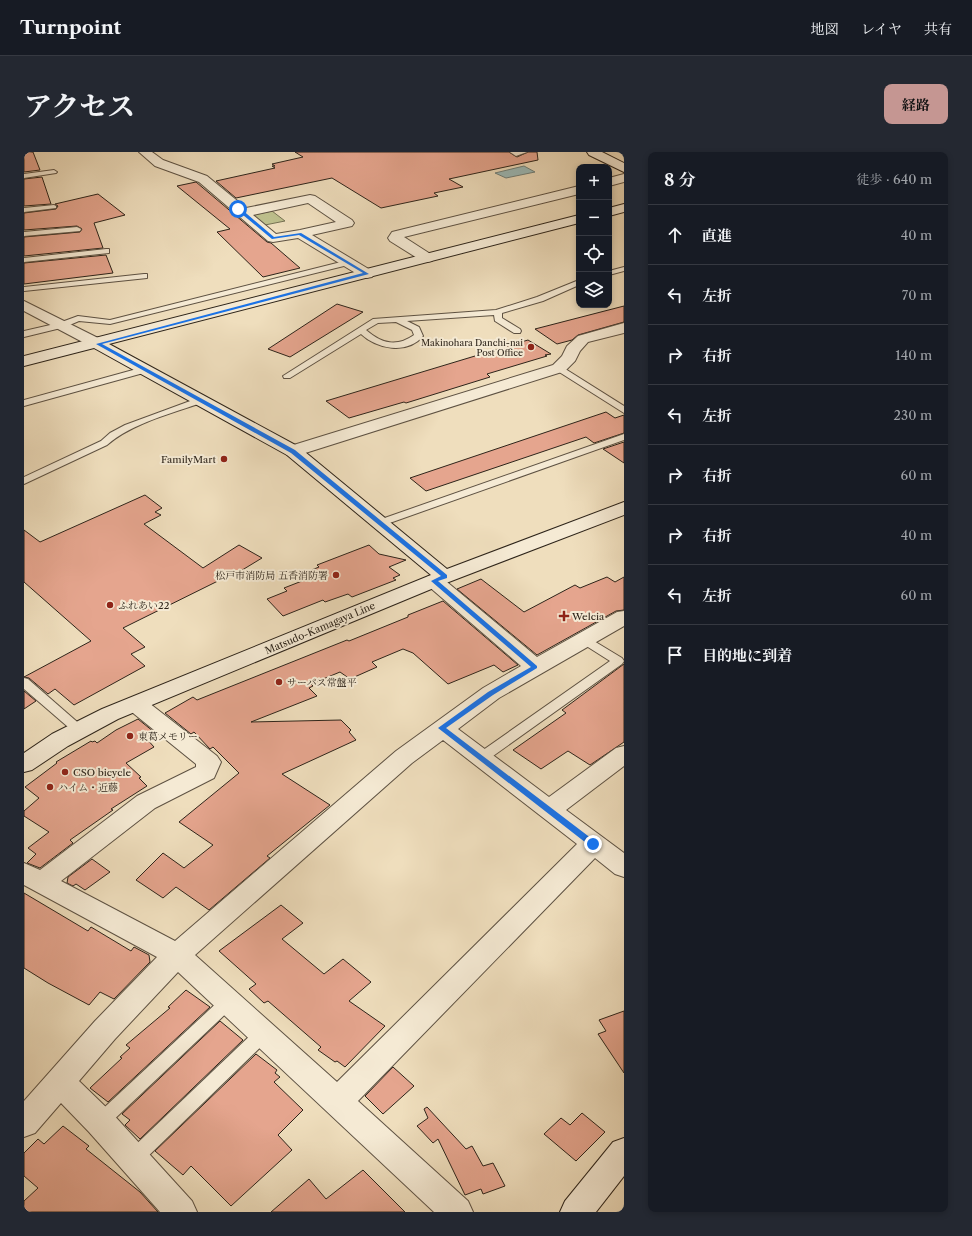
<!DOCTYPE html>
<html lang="ja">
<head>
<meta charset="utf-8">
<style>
	:root { --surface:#171b24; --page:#242831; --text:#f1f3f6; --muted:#9ea1a6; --line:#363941; --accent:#c59692 }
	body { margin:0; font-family:"Libre Caslon Text","Noto Serif JP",serif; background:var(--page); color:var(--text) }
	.controls { position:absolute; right:12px; top:12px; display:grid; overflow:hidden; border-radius:8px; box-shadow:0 2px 6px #0003 }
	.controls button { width:36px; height:36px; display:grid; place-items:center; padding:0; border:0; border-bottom:1px solid var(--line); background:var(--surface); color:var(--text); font:20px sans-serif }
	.stop { position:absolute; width:12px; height:12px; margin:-9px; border:3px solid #1a73e8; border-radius:50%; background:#fff }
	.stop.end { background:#1a73e8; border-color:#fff; box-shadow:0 1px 4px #0008 }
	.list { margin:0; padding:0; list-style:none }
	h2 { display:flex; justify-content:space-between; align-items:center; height:52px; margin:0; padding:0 16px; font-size:17px }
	h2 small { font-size:13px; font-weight:400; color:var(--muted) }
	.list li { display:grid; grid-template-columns:26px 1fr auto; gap:12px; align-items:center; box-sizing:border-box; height:60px; padding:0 16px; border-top:1px solid var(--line) }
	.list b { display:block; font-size:15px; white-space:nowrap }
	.list em { font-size:13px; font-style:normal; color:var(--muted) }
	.icon { flex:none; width:22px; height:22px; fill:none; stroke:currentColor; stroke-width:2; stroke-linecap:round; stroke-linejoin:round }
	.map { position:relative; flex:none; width:600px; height:1060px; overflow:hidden; border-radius:8px }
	header { display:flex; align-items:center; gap:24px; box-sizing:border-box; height:56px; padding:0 20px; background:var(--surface); border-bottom:1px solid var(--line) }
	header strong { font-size:19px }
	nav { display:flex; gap:22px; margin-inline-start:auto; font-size:14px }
	.intro { display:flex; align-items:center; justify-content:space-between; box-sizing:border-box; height:96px; padding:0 24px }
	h1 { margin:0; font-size:28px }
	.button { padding:10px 18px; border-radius:8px; background:var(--accent); color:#111; font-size:14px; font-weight:700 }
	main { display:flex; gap:24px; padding:0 24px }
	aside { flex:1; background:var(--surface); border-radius:8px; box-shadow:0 2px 6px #0003 }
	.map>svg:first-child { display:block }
	.green { fill:#bec08d; stroke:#767254 }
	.water { fill:#9cbbb9; stroke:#707f79 }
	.building { fill:#e5a58e; stroke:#2d241a }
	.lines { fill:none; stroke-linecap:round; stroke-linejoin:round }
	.lane-casing { stroke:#5e5243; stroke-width:2 }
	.street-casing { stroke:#5e5243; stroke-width:2 }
	.secondary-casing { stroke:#2d241a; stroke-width:2 }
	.lane { fill:#f5ead4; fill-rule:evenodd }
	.street { fill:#f5ead4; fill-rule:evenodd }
	.secondary { fill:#f5ead4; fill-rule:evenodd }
	.route { fill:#1a73e8 }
	.poi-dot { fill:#8f2418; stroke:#f5ead4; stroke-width:1.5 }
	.labels { text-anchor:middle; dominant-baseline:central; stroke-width:4; stroke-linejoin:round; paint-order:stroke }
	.far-poi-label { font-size:9px; fill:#2d241a; stroke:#f5ead4; text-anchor:end }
	.poi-label { font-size:10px; fill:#2d241a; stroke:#f5ead4; text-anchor:start }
	.street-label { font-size:10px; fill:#2d241a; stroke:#f5ead4 }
</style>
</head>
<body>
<header>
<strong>Turnpoint</strong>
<nav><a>地図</a><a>レイヤ</a><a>共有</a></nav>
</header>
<div class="intro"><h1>アクセス</h1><a class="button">経路</a></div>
<main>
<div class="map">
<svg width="600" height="1060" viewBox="0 0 600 1060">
	<rect width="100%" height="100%" fill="#efdebd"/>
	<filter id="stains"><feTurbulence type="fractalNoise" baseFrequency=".005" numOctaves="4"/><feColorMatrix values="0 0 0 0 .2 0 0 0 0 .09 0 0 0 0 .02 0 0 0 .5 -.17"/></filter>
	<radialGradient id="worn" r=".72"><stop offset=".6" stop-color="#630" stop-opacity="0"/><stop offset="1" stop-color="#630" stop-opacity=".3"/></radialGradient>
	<polygon class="green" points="248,59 261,69 241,73 229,63"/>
	<polygon class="water" points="500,14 511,20 482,26 471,21"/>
	<g class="building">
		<polygon points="0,0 9,0 16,18 0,20"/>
		<polygon points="271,0 485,0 493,5 504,0 513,0 514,8 425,27 439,35 410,41 414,44 357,56 308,26 212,46 192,29 251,16 248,14 251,14 248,12 279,5"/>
		<polygon points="18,25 27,52 0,54 0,27"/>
		<polygon points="172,30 243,90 247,91 276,116 239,125 193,80 206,77 153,34"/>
		<polygon points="74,42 101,63 70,71 79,96 0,104 0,85 56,80 58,77 53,74 0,78 0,61 32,57 34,54 31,52"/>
		<polygon points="82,103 89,121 0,132 0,111"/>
		<polygon points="313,152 339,160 266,205 244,197"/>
		<polygon points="600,154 600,170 554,183 548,188 533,192 511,177"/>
		<polygon points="504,188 527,202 521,203 523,204 463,222 466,225 382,251 380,250 325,266 302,249"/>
		<polygon points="582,260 591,266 600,263 600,281 570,291 562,285 402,339 386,326"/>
		<polygon points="600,290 600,311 579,297"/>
		<polygon points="121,343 138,356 131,360 137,363 120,372 179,416 215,393 238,406 210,423 208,422 99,476 121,495 107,502 121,514 50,553 31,537 24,542 5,526 0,525 67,489 0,430 0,378 16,390"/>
		<polygon points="345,393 355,402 382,408 365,415 376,423 369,426 372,428 328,445 324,442 301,450 299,448 259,464 243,447 263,439 260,436 278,429 273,424 295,415 293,413"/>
		<polygon points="583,425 591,430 600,425 600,458 592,459 513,503 433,437 457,427 500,460 551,433 556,436"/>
		<polygon points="419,449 494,513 479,520 470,513 424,532 389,501 379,497 348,510 353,515 326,527 316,520 287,532 289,534 285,536 293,544 227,570 317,568 327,578 325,580 332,588 258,622 306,653 243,704 246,706 185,758 152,735 139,746 112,728 139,701 160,716 189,693 155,670 215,621 189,595 186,597 170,580 167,582 141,561 169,545 173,548 323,488 325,489 384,465 384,463"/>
		<polygon points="600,512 600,590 566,613 544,599 517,617 489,598 542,561 538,558"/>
		<polygon points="0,539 12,549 0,557"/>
		<polygon points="114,567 130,580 122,586 130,595 102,611 117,625 115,626 123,634 87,657 89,658 46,688 49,691 16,716 3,711 12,702 4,696 25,680 0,664 0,659 15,646 1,635 33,611 32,610 67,589 68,590 71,589 73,591 92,578"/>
		<polygon points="68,707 86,720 61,738 52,732 49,734 43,731 44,725"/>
		<polygon points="0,741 64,779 67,775 107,799 110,795 125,803 126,810 90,847 76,840 65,853 24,831 0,816"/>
		<polygon points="257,753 279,771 258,787 300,822 319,807 347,830 325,849 361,874 321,915 313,909 311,910 294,898 297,895 244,849 240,851 225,837 232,832 195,799"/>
		<polygon points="162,838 186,855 84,950 66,936 98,906 96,905 106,896 102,893 146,856 144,855"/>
		<polygon points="600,859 600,921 574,882 582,879 575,868"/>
		<polygon points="196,869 219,888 116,987 101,973 106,968 98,962"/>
		<polygon points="232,902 253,918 251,921 256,925 250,930 279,958 254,983 268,998 207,1054 167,1014 159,1023 131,999"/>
		<polygon points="369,915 390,934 359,962 341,944"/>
		<polygon points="403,955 442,997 448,994 459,1014 469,1011 481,1034 459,1042 457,1037 441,1043 414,987 409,991 393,974 404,966 400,957"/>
		<polygon points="558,961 581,980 552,1009 520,982 537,966 546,973"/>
		<polygon points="39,974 65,994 62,997 116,1040 134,1060 0,1060 0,1049 14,1036 0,1024 0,1001 14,987 20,992"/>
		<polygon points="339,1018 381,1060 247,1060 285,1027 302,1047"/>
	</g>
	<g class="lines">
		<g class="lane-casing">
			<g id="lane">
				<polygon points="486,0 503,0 492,4"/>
				<polygon points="30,18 33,20 32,21 0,26 0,22"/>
				<polygon points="30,53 32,54 32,56 0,60 0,56"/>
				<polygon points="53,75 57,77 56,79 0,84 0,80"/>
				<polygon points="82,97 85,97 85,101 0,110 0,106"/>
				<polygon points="325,108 328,108 328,112 86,172 55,169 41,175 0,185 0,179 35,171 54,164 86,168"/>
				<polygon points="600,115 600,119 585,123 585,119"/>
				<polygon points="120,122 123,122 123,126 0,139 0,135"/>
				<path d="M555,128V133L519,149L478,161V166L496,177L497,179L496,181H490L471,169L470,163L383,169L395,175L399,184C383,203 353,197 337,182L266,226H260L259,224L349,167L472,158L513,145ZM372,170L388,178L390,183C373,195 358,192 342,178L354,171Z"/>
				<polygon points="535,213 600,254 600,261 532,218 531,216 532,214"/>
				<polygon points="120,215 123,216 124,218 123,220 0,254 0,248"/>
				<path d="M177,245L182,248L180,250C149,261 108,271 83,293L0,332V325L77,289L86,281L101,273Z"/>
				<polygon points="600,282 600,288 360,373 352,373 351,371 352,369"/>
				<polygon points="560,483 598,506 600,509 598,512 462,609 457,610 452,609 451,606 452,603 586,509 556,490 554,487 556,484"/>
				<polygon points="0,526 4,527 59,575 61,578 59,581 55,582 51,581 0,537"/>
				<polygon points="204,844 209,845 212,850 209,855 82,975 76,978 70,975 68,970 70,965 199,845"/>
				<polygon points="240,874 246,876 248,881 246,886 115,1013 109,1015 103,1013 101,1007 103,1001 234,876"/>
			</g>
		</g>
		<g class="street-casing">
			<g id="street">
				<path d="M115,0H128L139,8L183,24L222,56L286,43L291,44L328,68L330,71L328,74L288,83L348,119L350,122L348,125L343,126L338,125L274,86L249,90L244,89L175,30L131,14ZM284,51L312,70L276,78L252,82L229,63Z"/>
				<polygon points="600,22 600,30 585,34 585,26"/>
				<polygon points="555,34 555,42 380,85 408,103 410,106 408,109 403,110 398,109 366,89 364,86 368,80"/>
				<polygon points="0,149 80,189 82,192 80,195 74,197 68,195 0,159"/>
				<polygon points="600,171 600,181 564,190 556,199 551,209 541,219 275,303 269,304 263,303 260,299 263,295 529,213 538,204 543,194 554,184"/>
				<path d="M410,423L417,425L513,505L593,460L600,459V474L475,546L434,577L525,645L592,596L600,594V614L542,658L600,701V725L591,722L571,706L334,949L444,1049L449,1060H410L154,820L91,887L55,929L87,960L168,1049L173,1060H136L65,980L37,951L11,981L0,985V949L71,869L133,805L0,733V711L16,718L113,644L172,615V612L104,557L101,552L104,547L112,545L120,547L193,604L197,610L190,626L131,656L37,729L151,789L372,599L459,536L497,514L403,433L400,429L403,425ZM419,588L553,692L313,930L171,803L388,611Z"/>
			</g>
		</g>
		<g class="secondary-casing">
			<g id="secondary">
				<polygon points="563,0 578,0 600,11 600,20 565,3"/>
				<polygon points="600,52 600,60 585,64 585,56"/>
				<polygon points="555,63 555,71 85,192 275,295 423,417 600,350 600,363 417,433 94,567 44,594 8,618 0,620 0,601 28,582 78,557 407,423 263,303 70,196 0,214 0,204"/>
				<polygon points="600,986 600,1024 572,1060 536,1060 541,1049 589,990"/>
			</g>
		</g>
		<use href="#lane" class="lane"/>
		<use href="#street" class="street"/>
		<use href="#secondary" class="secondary"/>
	</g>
	<polygon class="route" points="213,56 216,56 250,85 277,81 345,122 78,192 271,298 423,423 423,426 414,429 513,514 513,516 469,543 422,576 572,690 572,694 566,694 414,576 464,540 507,515 407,429 417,424 267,301 72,192 339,121 275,83 248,87 213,58"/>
	<g class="poi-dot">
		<circle cx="507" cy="195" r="4"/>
		<circle cx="200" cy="307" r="4"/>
		<circle cx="312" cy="423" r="4"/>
		<circle cx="86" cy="453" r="4"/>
		<path d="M538 458h4v4h4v4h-4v4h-4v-4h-4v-4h4z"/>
		<circle cx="255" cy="530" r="4"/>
		<circle cx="106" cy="584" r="4"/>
		<circle cx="41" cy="620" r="4"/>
		<circle cx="26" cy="635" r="4"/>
	</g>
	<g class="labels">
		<g class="far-poi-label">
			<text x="499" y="190">Makinohara Danchi-nai<tspan x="499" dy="10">Post Office</tspan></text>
		</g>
		<g class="poi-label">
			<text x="192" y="307" text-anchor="end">FamilyMart</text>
			<text x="304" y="423" text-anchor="end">松戸市消防局 五香消防署</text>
			<text x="94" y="453">ふれあい22</text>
			<text x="548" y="464">Welcia</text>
			<text x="263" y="530">サーパス常盤平</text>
			<text x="114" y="584">東葛メモリー</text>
			<text x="49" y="620">CSO bicycle</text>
			<text x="34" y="635">ハイム・近藤</text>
		</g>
		<g class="street-label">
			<text transform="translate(296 476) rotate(-23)">Matsudo-Kamagaya Line</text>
		</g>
	</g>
	<rect width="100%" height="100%" filter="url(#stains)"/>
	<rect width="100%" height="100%" fill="url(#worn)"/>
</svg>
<div class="controls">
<button>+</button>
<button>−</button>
<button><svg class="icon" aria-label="locate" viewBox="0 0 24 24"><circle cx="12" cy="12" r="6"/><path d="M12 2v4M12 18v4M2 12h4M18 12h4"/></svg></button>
<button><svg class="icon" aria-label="layers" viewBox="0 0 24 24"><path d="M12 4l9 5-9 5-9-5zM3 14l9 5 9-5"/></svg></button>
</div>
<div class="stop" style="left:214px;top:57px"></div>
<div class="stop end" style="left:569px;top:692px"></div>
</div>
<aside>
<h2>8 分<small>徒歩 · 640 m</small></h2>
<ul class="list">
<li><svg class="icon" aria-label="ahead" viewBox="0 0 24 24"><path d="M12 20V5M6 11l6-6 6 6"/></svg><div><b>直進</b></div><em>40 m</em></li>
<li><svg class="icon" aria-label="left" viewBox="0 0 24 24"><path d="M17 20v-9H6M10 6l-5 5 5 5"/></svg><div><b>左折</b></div><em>70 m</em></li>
<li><svg class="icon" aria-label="right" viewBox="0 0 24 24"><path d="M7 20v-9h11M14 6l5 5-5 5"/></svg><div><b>右折</b></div><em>140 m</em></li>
<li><svg class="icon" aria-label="left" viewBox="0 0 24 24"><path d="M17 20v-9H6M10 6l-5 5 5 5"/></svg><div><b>左折</b></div><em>230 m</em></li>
<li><svg class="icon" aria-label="right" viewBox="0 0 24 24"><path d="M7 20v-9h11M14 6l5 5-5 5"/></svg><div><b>右折</b></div><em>60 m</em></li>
<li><svg class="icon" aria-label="right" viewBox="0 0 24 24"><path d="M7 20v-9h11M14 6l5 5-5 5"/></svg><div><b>右折</b></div><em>40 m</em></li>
<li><svg class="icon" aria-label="left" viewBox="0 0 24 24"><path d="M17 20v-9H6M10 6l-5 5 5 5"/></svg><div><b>左折</b></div><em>60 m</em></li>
<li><svg class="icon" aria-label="arrive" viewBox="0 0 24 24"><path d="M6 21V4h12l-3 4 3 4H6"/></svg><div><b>目的地に到着</b></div></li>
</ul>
</aside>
</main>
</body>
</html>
